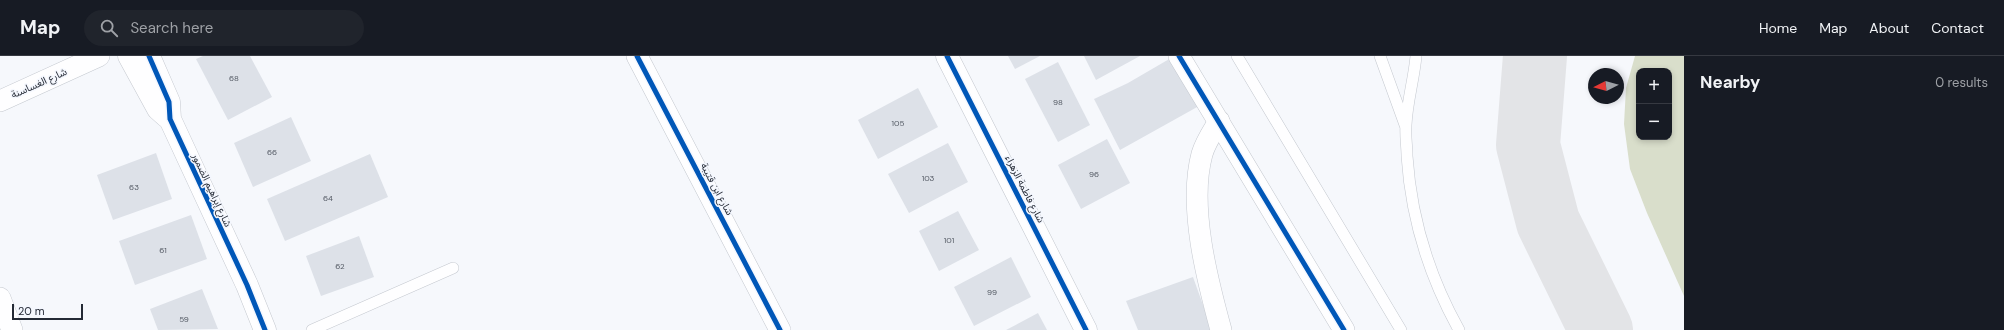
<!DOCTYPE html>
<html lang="en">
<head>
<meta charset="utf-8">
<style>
	:root { --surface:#171b24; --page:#20242c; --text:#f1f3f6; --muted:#9ea1a6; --line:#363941 }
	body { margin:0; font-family:"DM Sans","Noto Sans Arabic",sans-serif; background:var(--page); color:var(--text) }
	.controls { position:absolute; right:12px; top:12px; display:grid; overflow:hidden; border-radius:8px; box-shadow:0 2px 6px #0003 }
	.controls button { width:36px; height:36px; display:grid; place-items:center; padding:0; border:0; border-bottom:1px solid var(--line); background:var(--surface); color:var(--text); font:20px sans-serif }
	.compass { position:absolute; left:1588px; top:12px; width:36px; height:36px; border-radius:50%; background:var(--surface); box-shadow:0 2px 6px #0003; rotate:264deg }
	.scale { position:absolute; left:12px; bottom:10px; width:71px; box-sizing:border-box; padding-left:4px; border:2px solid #242a35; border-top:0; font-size:11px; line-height:14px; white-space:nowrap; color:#242a35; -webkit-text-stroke:3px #f4f7fe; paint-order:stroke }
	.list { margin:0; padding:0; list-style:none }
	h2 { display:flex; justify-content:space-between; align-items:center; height:52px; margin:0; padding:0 16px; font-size:17px }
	h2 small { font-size:13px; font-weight:400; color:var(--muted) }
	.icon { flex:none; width:22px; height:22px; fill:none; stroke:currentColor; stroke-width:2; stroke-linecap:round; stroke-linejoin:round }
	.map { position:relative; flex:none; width:1684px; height:274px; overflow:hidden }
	header { display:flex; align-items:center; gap:24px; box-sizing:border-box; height:56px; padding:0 20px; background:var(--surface); border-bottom:1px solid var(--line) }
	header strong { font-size:19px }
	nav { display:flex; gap:22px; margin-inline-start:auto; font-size:14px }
	.search { width:280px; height:36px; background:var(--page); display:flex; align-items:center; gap:10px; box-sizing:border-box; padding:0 14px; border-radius:22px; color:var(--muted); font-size:15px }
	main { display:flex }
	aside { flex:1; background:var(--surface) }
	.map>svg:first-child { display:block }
	.green { fill:#d9decb; fill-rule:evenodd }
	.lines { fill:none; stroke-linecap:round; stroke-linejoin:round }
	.taxiway { stroke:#e3e4e7; stroke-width:64 }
	.building { fill:#dde1e8 }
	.lane-casing { stroke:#c4c8cf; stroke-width:12 }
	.street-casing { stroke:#c4c8cf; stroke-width:22 }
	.secondary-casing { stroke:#c4c8cf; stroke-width:23 }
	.lane { stroke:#fefeff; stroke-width:11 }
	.street { stroke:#fefeff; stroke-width:21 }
	.secondary { stroke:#fefeff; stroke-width:22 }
	.cycleway-casing { stroke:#f4f7fe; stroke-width:8 }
	.cycleway { stroke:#0057b8; stroke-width:5 }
	.labels { text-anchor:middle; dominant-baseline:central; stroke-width:3; stroke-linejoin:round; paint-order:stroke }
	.number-label { font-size:8px; fill:#535963 }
	.street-label { font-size:10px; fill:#242a35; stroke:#f4f7fe }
</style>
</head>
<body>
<header>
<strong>Map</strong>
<div class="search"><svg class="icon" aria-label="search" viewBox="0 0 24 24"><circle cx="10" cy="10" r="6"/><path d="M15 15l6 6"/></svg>Search here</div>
<nav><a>Home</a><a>Map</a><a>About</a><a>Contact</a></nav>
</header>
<main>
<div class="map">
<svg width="1684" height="274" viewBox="0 0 1684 274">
	<rect width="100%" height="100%" fill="#f6f8fc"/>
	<path class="green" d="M1635,0H1684V240L1647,157L1630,113L1624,68L1626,32ZM1639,15H1669V81H1639Z"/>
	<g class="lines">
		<polyline class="taxiway" points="1535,0 1528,89 1548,166 1601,274"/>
	</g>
	<g class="building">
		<polygon points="203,0 250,0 272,41 228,64 196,3"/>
		<polygon points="1008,0 1040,0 1015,13"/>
		<polygon points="1084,0 1140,0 1096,24"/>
		<polygon points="1171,2 1199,50 1120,94 1094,43 1128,27"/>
		<polygon points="1058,6 1090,69 1058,86 1025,23"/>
		<polygon points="918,32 938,71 878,103 858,64"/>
		<polygon points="291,61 311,105 253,131 234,87"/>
		<polygon points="1107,83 1130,127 1081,153 1058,109"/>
		<polygon points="948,87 968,126 909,157 888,118"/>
		<polygon points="156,97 172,143 113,164 97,119"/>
		<polygon points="370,98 388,141 285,185 267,143"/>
		<polygon points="958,155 979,194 939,215 919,175"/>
		<polygon points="191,159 207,203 135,229 119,185"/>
		<polygon points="359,180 374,221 321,240 306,200"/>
		<polygon points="1011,201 1031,241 974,270 954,231"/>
		<polygon points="1193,221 1212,274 1138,274 1126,245"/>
		<polygon points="202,233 218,273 158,274 150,253"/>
		<polygon points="1038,257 1047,274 1006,274"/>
	</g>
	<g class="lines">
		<g class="lane-casing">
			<g id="lane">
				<polyline points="1237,0 1401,274"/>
				<polyline points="1380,0 1405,69"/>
				<path d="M1416,0C1414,23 1407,46 1406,69C1405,79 1407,90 1407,100C1411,161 1429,220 1459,274"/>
				<polyline points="312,274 453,212"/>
			</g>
		</g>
		<g class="street-casing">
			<g id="street">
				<polyline points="637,0 780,274"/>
				<polyline points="1179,0 1344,274"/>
				<polyline points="0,45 99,0"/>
				<path d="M1219,65C1213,75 1205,87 1202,98C1188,150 1207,223 1221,274"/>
				<polyline points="0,242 12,274"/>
			</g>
		</g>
		<g class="secondary-casing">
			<g id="secondary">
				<polyline points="129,0 158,53 167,61"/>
				<polyline points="149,0 169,46 170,63 247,229 265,274"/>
				<polyline points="947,0 1086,274"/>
			</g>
		</g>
		<use href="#lane" class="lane"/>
		<use href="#street" class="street"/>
		<use href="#secondary" class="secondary"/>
		<g class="cycleway-casing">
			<g id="cycleway">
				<polyline points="149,0 169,46 170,63 247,229 265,274"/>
				<polyline points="637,0 780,274"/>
				<polyline points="947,0 1086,274"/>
				<polyline points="1179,0 1344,274"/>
			</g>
		</g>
		<use href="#cycleway" class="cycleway"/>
	</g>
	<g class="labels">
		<g class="number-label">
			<text x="234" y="22">68</text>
			<text x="1058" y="46">98</text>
			<text x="898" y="67">105</text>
			<text x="272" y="96">66</text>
			<text x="1094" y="118">96</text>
			<text x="928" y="122">103</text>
			<text x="134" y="131">63</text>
			<text x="328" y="142">64</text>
			<text x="949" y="184">101</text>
			<text x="163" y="194">61</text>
			<text x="340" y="210">62</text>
			<text x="992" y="236">99</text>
			<text x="184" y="263">59</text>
		</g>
		<g class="street-label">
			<text transform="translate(39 27) rotate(-24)">شارع الغساسنة</text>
			<text transform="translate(717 133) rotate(62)">شارع ابن قتيبة</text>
			<text transform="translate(1025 133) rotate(63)">شارع فاطمة الزهراء</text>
			<text transform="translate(212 134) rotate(65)">شارع إبراهيم الضمور</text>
		</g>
	</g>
</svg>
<div class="controls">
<button>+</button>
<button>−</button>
</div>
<svg class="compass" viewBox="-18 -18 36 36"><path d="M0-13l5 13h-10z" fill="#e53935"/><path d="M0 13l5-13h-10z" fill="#9ea1a6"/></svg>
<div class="scale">20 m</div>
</div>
<aside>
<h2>Nearby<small>0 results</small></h2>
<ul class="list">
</ul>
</aside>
</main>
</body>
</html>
